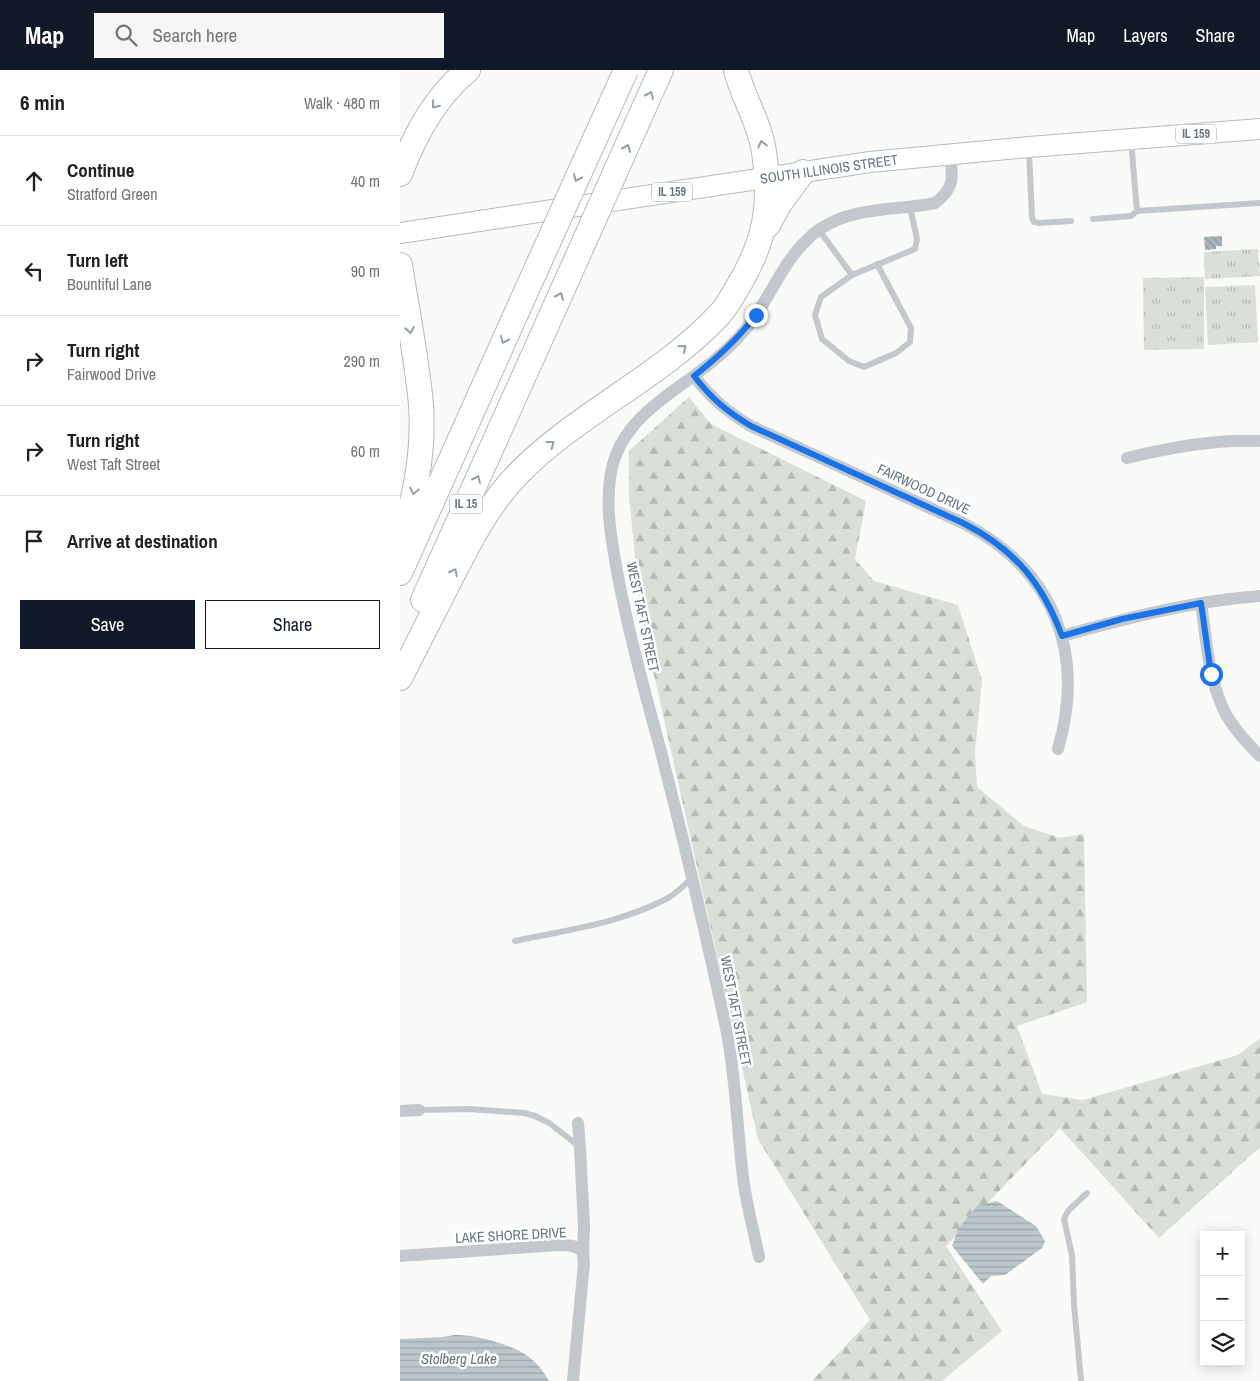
<!DOCTYPE html>
<html lang="en">
<head>
<meta charset="utf-8">
<style>
	:root { --surface:#fff; --page:#f6f6f6; --text:#202124; --muted:#757577; --line:#e0e0e0; --accent:#111827 }
	body { margin:0; font-family:"Archivo Narrow",sans-serif; background:var(--page); color:var(--text) }
	.controls { position:absolute; right:15px; bottom:15px; display:grid; overflow:hidden; border-radius:0px; box-shadow:0 2px 12px #0003 }
	.controls button { width:45px; height:45px; display:grid; place-items:center; padding:0; border:0; border-bottom:1px solid var(--line); background:var(--surface); color:var(--text); font:25px sans-serif }
	.stop { position:absolute; width:15px; height:15px; margin:-11px; border:4px solid #1a73e8; border-radius:50%; background:#fff }
	.stop.end { background:#1a73e8; border-color:#fff; box-shadow:0 1px 5px #0008 }
	.list { margin:0; padding:0; list-style:none }
	h2 { display:flex; justify-content:space-between; align-items:center; height:65px; margin:0; padding:0 20px; font-size:21px }
	h2 small { font-size:16px; font-weight:400; color:var(--muted) }
	.list li { display:grid; grid-template-columns:32px 1fr auto; gap:15px; align-items:center; box-sizing:border-box; height:90px; padding:0 20px; border-top:1px solid var(--line) }
	.list b { display:block; font-size:19px; white-space:nowrap }
	.list p { margin:0; font-size:16px; white-space:nowrap; color:var(--muted) }
	.list em { font-size:16px; font-style:normal; color:var(--muted) }
	.actions { display:flex; gap:10px; padding:15px 20px }
	.actions a { flex:1; padding:11px 0; border:1px solid var(--accent); border-radius:0px; text-align:center; font-size:18px; color:var(--accent) }
	.actions .main { background:var(--accent); color:#fff }
	.icon { flex:none; width:28px; height:28px; fill:none; stroke:currentColor; stroke-width:2; stroke-linecap:round; stroke-linejoin:round }
	.map { position:relative; flex:none; width:860px; height:1311px; overflow:hidden }
	header { display:flex; align-items:center; gap:30px; box-sizing:border-box; height:70px; padding:0 25px; background:var(--accent); color:#fff }
	header strong { font-size:24px }
	nav { display:flex; gap:28px; margin-inline-start:auto; font-size:18px }
	.search { width:350px; height:45px; background:var(--page); display:flex; align-items:center; gap:12px; box-sizing:border-box; padding:0 18px; border-radius:0px; color:var(--muted); font-size:19px }
	main { display:flex }
	aside { flex:1; background:var(--surface) }
	.map>svg:first-child { display:block }
	.forest { fill:url(#forest-firs) }
	.park { fill:url(#park-tufts) }
	.water { fill:url(#water-rules) }
	.building { fill:url(#building-back-hatch) }
	.lines { fill:none; stroke-linecap:round; stroke-linejoin:round }
	.primary-casing { stroke:#b5babe; stroke-width:22 }
	.motorway-casing { stroke:#b4b9bd; stroke-width:26 }
	.service { stroke:#c3c8cc; stroke-width:6 }
	.minor { stroke:#c3c8cc; stroke-width:12 }
	.primary { stroke:#fff; stroke-width:20 }
	.motorway { stroke:#fff; stroke-width:24 }
	.motorway-bridge-casing { stroke:#b4b9bd; stroke-width:26; stroke-linecap:butt }
	.motorway-bridge { stroke:#fff; stroke-width:24 }
	.oneway { stroke:#939fa8 }
	.route { stroke:#1a73e8; stroke-width:6 }
	.labels { text-anchor:middle; dominant-baseline:central; stroke-width:5; stroke-linejoin:round; paint-order:stroke }
	.shield { fill:#fff; stroke:#939fa8; stroke-width:1 }
	.shield-label { font-size:12px; font-weight:bold; fill:#657683 }
	.street-label { font-size:14px; fill:#657683; stroke:#fff }
	.water-label { font-size:15px; font-style:italic; fill:#60757c; stroke:#fff }
</style>
</head>
<body>
<header>
<strong>Map</strong>
<div class="search"><svg class="icon" aria-label="search" viewBox="0 0 24 24"><circle cx="10" cy="10" r="6"/><path d="M15 15l6 6"/></svg>Search here</div>
<nav><a>Map</a><a>Layers</a><a>Share</a></nav>
</header>
<main>
<aside>
<h2>6 min<small>Walk · 480 m</small></h2>
<ul class="list">
<li><svg class="icon" aria-label="ahead" viewBox="0 0 24 24"><path d="M12 20V5M6 11l6-6 6 6"/></svg><div><b>Continue</b><p>Stratford Green</p></div><em>40 m</em></li>
<li><svg class="icon" aria-label="left" viewBox="0 0 24 24"><path d="M17 20v-9H6M10 6l-5 5 5 5"/></svg><div><b>Turn left</b><p>Bountiful Lane</p></div><em>90 m</em></li>
<li><svg class="icon" aria-label="right" viewBox="0 0 24 24"><path d="M7 20v-9h11M14 6l5 5-5 5"/></svg><div><b>Turn right</b><p>Fairwood Drive</p></div><em>290 m</em></li>
<li><svg class="icon" aria-label="right" viewBox="0 0 24 24"><path d="M7 20v-9h11M14 6l5 5-5 5"/></svg><div><b>Turn right</b><p>West Taft Street</p></div><em>60 m</em></li>
<li><svg class="icon" aria-label="arrive" viewBox="0 0 24 24"><path d="M6 21V4h12l-3 4 3 4H6"/></svg><div><b>Arrive at destination</b></div></li>
</ul>
<div class="actions"><a class="main">Save</a><a>Share</a></div>
</aside>
<div class="map">
<svg width="860" height="1311" viewBox="0 0 860 1311">
	<defs>
		<pattern id="forest-firs" width="22" height="20" patternUnits="userSpaceOnUse" patternTransform="scale(1.25)"><rect width="22" height="20" fill="#dadfd7"/><path d="M5 1l3.5 6h-7zM16 11l3.5 6h-7z" fill="#b4b9b4"/></pattern>
		<pattern id="park-tufts" width="24" height="20" patternUnits="userSpaceOnUse" patternTransform="scale(1.25)"><rect width="24" height="20" fill="#dadfd7"/><path d="M3 7l-1-3M5 7V3M7 7l1-3M15 17l-1-3M17 17v-4M19 17l1-3" fill="none" stroke="#b4b9b4"/></pattern>
		<pattern id="water-rules" width="6" height="5" patternUnits="userSpaceOnUse" patternTransform="scale(1.25)"><rect width="6" height="5" fill="#bbc7cb"/><path d="M0 2.5h6" fill="none" stroke="#9ca6aa"/></pattern>
		<pattern id="building-back-hatch" width="6" height="6" patternUnits="userSpaceOnUse" patternTransform="scale(1.25)"><rect width="6" height="6" fill="#aab3b9"/><path d="M-1 5l2 2M0 0l6 6M5-1l2 2" fill="none" stroke="#8e969c"/></pattern>
	</defs>
	<rect width="100%" height="100%" fill="#fafaf8"/>
	<polygon class="forest" points="289,327 311,354 466,431 455,489 474,511 558,535 582,610 575,683 577,717 624,756 660,768 684,764 687,932 617,956 642,1024 683,1030 838,985 860,968 860,1077 759,1168 660,1058 546,1176 602,1261 542,1311 412,1311 470,1250 358,1069 241,547 229,425 229,381"/>
	<g class="park">
		<polygon points="858,179 860,206 805,209 804,182"/>
		<polygon points="804,207 804,279 744,280 743,208"/>
		<polygon points="855,215 858,272 808,275 805,217"/>
	</g>
	<g class="water">
		<polygon points="597,1131 636,1156 645,1171 642,1178 605,1205 591,1206 583,1214 552,1176 558,1159 578,1135"/>
		<path d="M54,1265C69,1265 78,1267 93,1271C119,1279 135,1286 149,1311H0V1269L43,1267Z"/>
	</g>
	<polygon class="building" points="822,166 822,176 816,176 816,179 805,180 804,167"/>
	<g class="lines">
		<g class="primary-casing">
			<polyline id="primary" points="0,163 470,92 629,77 860,59"/>
		</g>
		<g class="motorway-casing">
			<g id="motorway">
				<polyline points="239,49 261,0"/>
				<path d="M0,104C15,64 35,27 68,0"/>
				<polyline points="368,155 380,133 403,102"/>
				<path d="M0,195C7,241 17,288 21,335C24,379 16,429 0,470"/>
				<polyline points="0,503 124,226"/>
				<polyline points="23,530 133,286"/>
				<path d="M0,608C17,575 34,542 50,510C69,473 88,435 117,405C177,343 260,308 319,245C326,238 331,228 336,220C365,173 372,136 364,82C360,53 343,28 336,0"/>
			</g>
		</g>
		<g class="service">
			<polyline points="629,81 632,148 634,152 639,153 671,151"/>
			<polyline points="737,141 860,133"/>
			<polyline points="693,149 731,146 737,141 731,71"/>
			<polyline points="419,160 452,205 515,179 517,169 510,137"/>
			<polyline points="452,205 421,227 415,245 422,269 449,291 464,297 496,283 510,272 511,258 477,194"/>
			<path d="M115,871C166,860 222,853 268,828C277,823 284,815 292,808"/>
			<polyline points="19,1040 69,1039 124,1043 135,1046 149,1053 180,1077"/>
			<polyline points="681,1311 674,1234 672,1185 664,1149 668,1141 687,1123"/>
		</g>
		<g class="minor">
			<path d="M294,306C312,329 326,341 351,356L563,453C654,500 686,582 658,679"/>
			<path d="M727,388C771,377 815,369 860,371"/>
			<path d="M801,533C806,568 808,604 822,636C829,654 847,673 860,686"/>
			<path d="M662,566C727,548 792,531 860,526"/>
			<polyline points="0,1041 19,1040"/>
			<path d="M0,1186L159,1175C168,1175 175,1175 182,1181"/>
			<path d="M359,1187C354,1161 346,1134 343,1107C337,1058 336,1007 326,958C306,864 284,771 260,678C244,619 228,561 217,501C211,468 205,435 211,402C220,355 259,331 295,305C313,292 331,277 346,259C372,227 384,184 420,159C454,136 496,141 535,133C555,118 553,107 550,84"/>
			<path d="M173,1311L184,1193C182,1180 184,1168 184,1155C182,1121 181,1087 178,1053"/>
		</g>
		<use href="#primary" class="primary"/>
		<use href="#motorway" class="motorway"/>
		<g class="motorway-bridge-casing">
			<g id="motorway-bridge">
				<polyline points="124,226 226,0"/>
				<polyline points="133,286 239,49"/>
			</g>
		</g>
		<use href="#motorway-bridge" class="motorway-bridge"/>
	</g>
	<defs><path id="oneway-chevron" d="M-2-3.5L2.5 0L-2 3.5" fill="none" stroke-width="1.6" stroke-linecap="round" stroke-linejoin="round" transform="scale(1.25)"/></defs>
	<g class="oneway">
		<use href="#oneway-chevron" transform="translate(250 25) rotate(-66)"/>
		<use href="#oneway-chevron" transform="translate(35 35) rotate(128)"/>
		<use href="#oneway-chevron" transform="translate(362 74) rotate(-103)"/>
		<use href="#oneway-chevron" transform="translate(227 78) rotate(-66)"/>
		<use href="#oneway-chevron" transform="translate(177 108) rotate(114)"/>
		<use href="#oneway-chevron" transform="translate(160 226) rotate(-66)"/>
		<use href="#oneway-chevron" transform="translate(10 260) rotate(81)"/>
		<use href="#oneway-chevron" transform="translate(104 270) rotate(114)"/>
		<use href="#oneway-chevron" transform="translate(283 278) rotate(-40)"/>
		<use href="#oneway-chevron" transform="translate(151 374) rotate(-37)"/>
		<use href="#oneway-chevron" transform="translate(77 409) rotate(-66)"/>
		<use href="#oneway-chevron" transform="translate(14 421) rotate(102)"/>
		<use href="#oneway-chevron" transform="translate(54 502) rotate(-63)"/>
	</g>
	<g class="lines">
		<path class="route" d="M356,245C338,269 317,288 294,306C312,329 326,341 351,356L563,453C614,479 642,512 662,566L722,549L801,533L811,604"/>
	</g>
	<g class="labels">
		<g class="shield">
			<rect x="776" y="54.5" width="40" height="19" rx="4"/>
			<rect x="252" y="112.5" width="40" height="19" rx="4"/>
			<rect x="50" y="424.5" width="32" height="19" rx="4"/>
		</g>
		<g class="shield-label">
			<text x="796" y="64">IL 159</text>
			<text x="272" y="122">IL 159</text>
			<text x="66" y="434">IL 15</text>
		</g>
		<g class="street-label">
			<text transform="translate(429 99) rotate(-8)">SOUTH ILLINOIS STREET</text>
			<text transform="translate(524 419) rotate(25)">FAIRWOOD DRIVE</text>
			<text transform="translate(243 547) rotate(78)">WEST TAFT STREET</text>
			<text transform="translate(336 941) rotate(79)">WEST TAFT STREET</text>
			<text transform="translate(111 1165) rotate(-3)">LAKE SHORE DRIVE</text>
		</g>
		<g class="water-label">
			<text x="59" y="1288">Stolberg Lake</text>
		</g>
	</g>
</svg>
<div class="controls">
<button>+</button>
<button>−</button>
<button><svg class="icon" aria-label="layers" viewBox="0 0 24 24"><path d="M12 4l9 5-9 5-9-5zM3 14l9 5 9-5"/></svg></button>
</div>
<div class="stop" style="left:811px;top:604px"></div>
<div class="stop end" style="left:356px;top:245px"></div>
</div>
</main>
</body>
</html>
